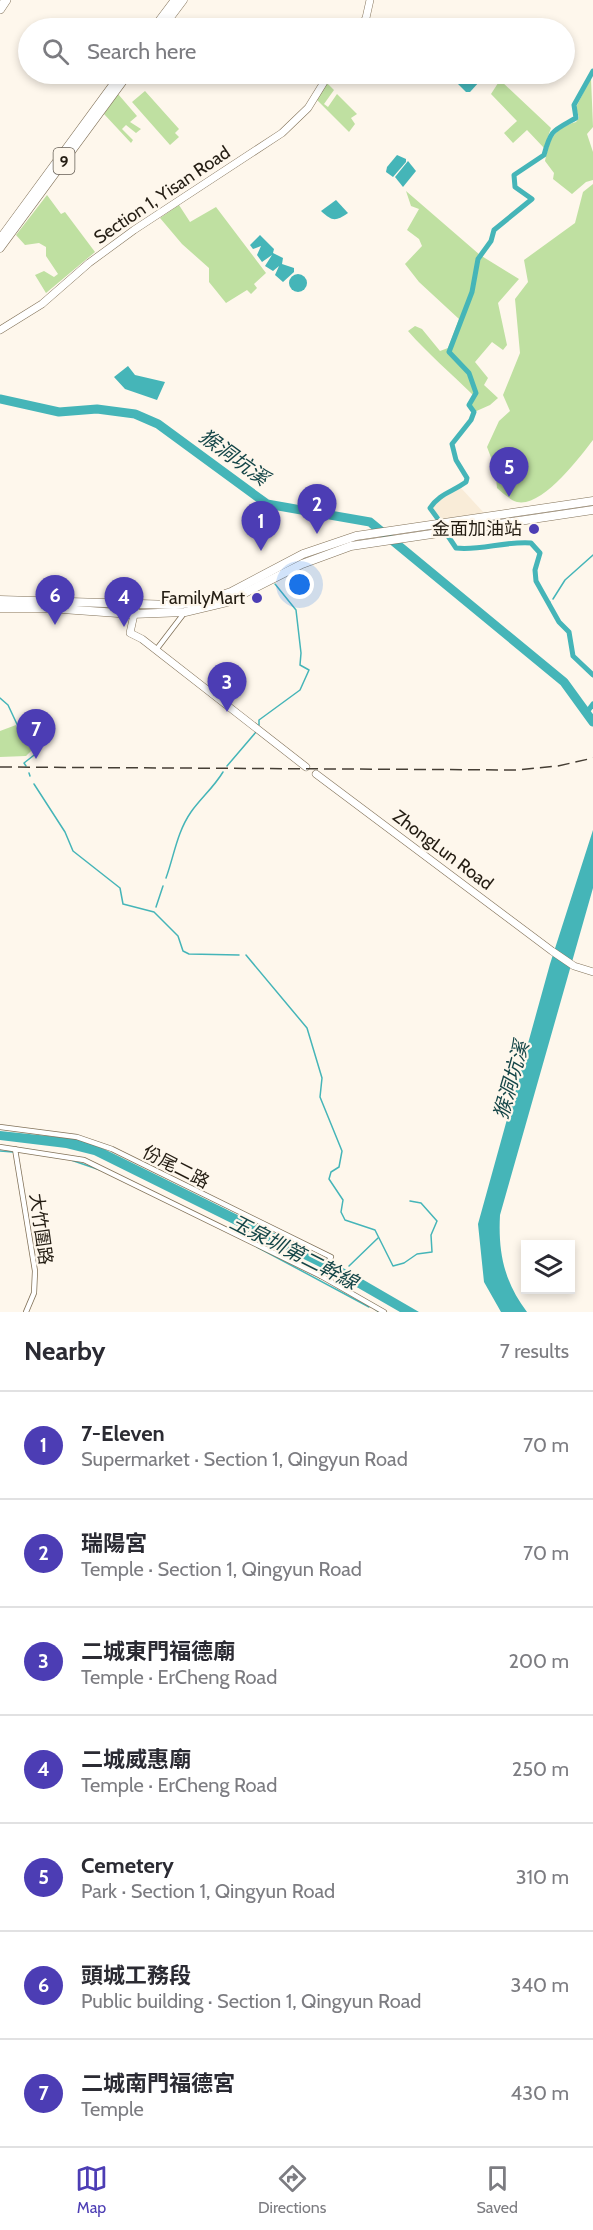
<!DOCTYPE html>
<html lang="en">
<head>
<meta charset="utf-8">
<style>
	:root { --surface:#fff; --page:#f7f7f7; --text:#2b2b33; --muted:#7c7c81; --line:#e1e1e2; --accent:#4c3db4 }
	body { margin:0; font-family:Cabin,"Noto Sans TC",sans-serif; background:var(--page); color:var(--text) }
	.controls { position:absolute; right:18px; bottom:18px; display:grid; overflow:hidden; border-radius:0px; box-shadow:0 3px 9px #0003 }
	.controls button { width:54px; height:54px; display:grid; place-items:center; padding:0; border:0; border-bottom:2px solid var(--line); background:var(--surface); color:var(--text); font:30px sans-serif }
	.you { position:absolute; left:300px; top:585px; width:21px; height:21px; margin:-15px; border:4px solid #fff; border-radius:50%; background:#1a73e8; box-shadow:0 0 0 9px #1a73e833 }
	.badge { display:grid; place-items:center; width:39px; height:39px; border-radius:50%; background:var(--accent); color:#fff; font-size:20px; font-weight:700 }
	.pin { position:absolute; translate:-50% -50px; filter:drop-shadow(0 2px 3px #0008) }
	.pin::after { content:''; position:absolute; top:32px; width:21px; height:18px; background:inherit; clip-path:polygon(0 0,100% 0,50% 100%) }
	.list { margin:0; padding:0; list-style:none }
	h2 { display:flex; justify-content:space-between; align-items:center; height:78px; margin:0; padding:0 24px; font-size:26px }
	h2 small { font-size:20px; font-weight:400; color:var(--muted) }
	.list li { display:grid; grid-template-columns:39px 1fr auto; gap:18px; align-items:center; box-sizing:border-box; height:108px; padding:0 24px; border-top:2px solid var(--line) }
	.list b { display:block; font-size:22px; white-space:nowrap }
	.list p { margin:0; font-size:20px; white-space:nowrap; color:var(--muted) }
	.list em { font-size:20px; font-style:normal; color:var(--muted) }
	.icon { flex:none; width:33px; height:33px; fill:none; stroke:currentColor; stroke-width:2; stroke-linecap:round; stroke-linejoin:round }
	.map { position:relative; flex:none; width:593px; height:1312px; overflow:hidden }
	.search { position:absolute; background:var(--surface); box-shadow:0 3px 9px #0003; left:18px; right:18px; top:18px; height:66px; display:flex; align-items:center; gap:15px; box-sizing:border-box; padding:0 21px; border-radius:33px; color:var(--muted); font-size:22px }
	.sheet { height:834px; background:var(--surface) }
	nav { display:flex; justify-content:space-around; align-items:center; box-sizing:border-box; height:84px; border-top:2px solid var(--line); background:var(--surface); font-size:16px; color:var(--muted) }
	nav a { display:grid; justify-items:center; gap:3px }
	nav .on { color:var(--accent) }
	.map>svg:first-child { display:block }
	.industrial { fill:#f9ecd8 }
	.green { fill:#bfe0a1 }
	.water { fill:#45b5b8 }
	.lines { fill:none; stroke-linecap:round; stroke-linejoin:round }
	.stream { stroke:#45b5b8; stroke-width:1.5 }
	.canal { stroke:#45b5b8; stroke-width:5 }
	.river { stroke:#45b5b8; stroke-width:9 }
	.street-casing { stroke:#827259; stroke-width:6 }
	.secondary-casing { stroke:#827259; stroke-width:8 }
	.primary-casing { stroke:#827259; stroke-width:9 }
	.highway-casing { stroke:#827259; stroke-width:10 }
	.street { stroke:#fff; stroke-width:4.5 }
	.secondary { stroke:#fff; stroke-width:7 }
	.primary { stroke:#fff; stroke-width:8 }
	.highway { stroke:#fff; stroke-width:9 }
	.rail { stroke:#453e34; stroke-width:1.5; stroke-dasharray:12 6; stroke-linecap:butt }
	.poi-dot { fill:#4c3db4; stroke:#fef7ec; stroke-width:2 }
	.labels { text-anchor:middle; dominant-baseline:central; stroke-width:4.5; stroke-linejoin:round; paint-order:stroke }
	.shield { fill:#fef7ec; stroke:#655e54; stroke-width:1.5 }
	.shield-label { font-size:16px; font-weight:bold; fill:#241d13 }
	.street-label { font-size:18px; fill:#241d13; stroke:#fef7ec }
	.poi-label { font-size:18px; fill:#241d13; stroke:#fef7ec; text-anchor:end }
	.water-label { font-size:20px; font-style:italic; fill:#144547; stroke:#fef7ec }
</style>
</head>
<body>
<div class="map">
<svg width="593" height="1312" viewBox="0 0 593 1312">
	<rect width="100%" height="100%" fill="#fef7ec"/>
	<polygon class="industrial" points="461,488 484,513 442,519 433,510 434,503"/>
	<g class="green">
		<path d="M591,78L593,127L587,134L593,152V180L586,182L572,194L553,179L554,173L545,161C550,139 553,129 576,122L579,118L576,107Z"/>
		<polygon points="500,80 551,128 544,148 527,130 513,143 504,133 517,121 491,94"/>
		<polygon points="327,83 334,90 324,104 328,107 337,94 357,114 351,118 355,124 349,132 317,100"/>
		<polygon points="145,91 179,129 175,133 179,137 170,145 132,102"/>
		<polygon points="118,94 137,116 130,122 141,129 136,133 126,125 122,129 133,140 131,143 104,114"/>
		<path d="M593,184V440C580,457 542,508 517,502C510,500 503,493 497,488L495,468L487,447L499,421L510,411L503,395L520,353L515,299L528,282L524,260L575,223L583,192Z"/>
		<path d="M406,191L480,255L519,279L498,303L507,345L503,350L492,342L475,362L488,378L484,385L498,398L490,405L472,413L470,406L473,395C451,373 428,354 408,331L415,326L422,329L440,351L448,348L459,319L419,282L405,264L422,246L419,239L407,230L419,209L411,206Z"/>
		<polygon points="47,195 61,214 65,212 95,252 46,293 35,275 44,271 54,277 58,274 46,256 46,247 39,243 25,245 16,235"/>
		<polygon points="179,205 190,222 216,207 266,273 254,284 257,288 251,294 247,290 226,303 209,282 209,268 182,244 160,218"/>
		<polygon points="16,725 23,740 32,750 26,756 0,757 0,731"/>
	</g>
	<g class="water">
		<polygon points="472,74 480,81 470,92 466,92 458,84 458,81 465,75"/>
		<polygon points="397,155 406,159 406,162 393,177 386,172 387,167"/>
		<polygon points="408,161 416,171 403,187 395,177"/>
		<path d="M336,200L348,213C335,222 332,221 321,211Z"/>
		<polygon points="260,235 274,249 273,253 283,258 282,264 294,268 294,272 283,282 275,275 279,266 273,271 265,266 272,255 262,262 257,255 261,246 253,249 250,245"/>
		<circle cx="298" cy="283" r="9"/>
		<polygon points="128,366 135,375 165,382 157,400 125,389 114,377"/>
		<path d="M593,830V888L500,1215C498,1252 504,1282 527,1312H501L484,1282L478,1224L550,964Z"/>
		<polygon points="0,1131 77,1139 100,1147 331,1261 419,1312 400,1312 334,1274 94,1155 66,1148 0,1140"/>
	</g>
	<g class="lines">
		<g class="stream">
			<polyline points="553,599 565,580 593,555"/>
			<polyline points="548,605 550,602"/>
			<polyline points="0,698 8,705 23,737 38,752 24,763 26,766"/>
			<polyline points="259,725 259,720 300,690 309,670 300,665 301,653 296,610 275,584"/>
			<polyline points="227,766 256,732"/>
			<polyline points="29,773 30,776"/>
			<polyline points="34,784 65,832 73,851 120,888 123,904 154,912 178,936 183,951 189,954 239,955"/>
			<path d="M166,878C174,856 177,832 191,812C201,798 214,787 223,772"/>
			<polyline points="156,907 163,886"/>
			<polyline points="246,955 307,1028 322,1078 320,1097 342,1151 339,1167 331,1172 329,1179 343,1200 341,1212 345,1220 375,1230 393,1266 404,1263 417,1254 432,1252 431,1235 437,1221 421,1203 410,1201"/>
			<polyline points="0,1151 13,1152"/>
			<polyline points="71,1160 100,1170"/>
			<polyline points="257,1247 369,1307"/>
			<polyline points="349,1266 378,1238"/>
			<polyline points="376,1310 379,1312"/>
		</g>
		<g class="canal">
			<path d="M438,519L430,508C439,494 452,492 466,482L467,478L456,460L452,444L471,420L474,412L469,405L476,393L469,373L449,352L472,292L478,259L491,241L494,230L532,199L515,187L514,175L544,155C551,129 553,131 576,118L574,105L593,71"/>
			<path d="M448,536L456,548C480,551 504,541 531,543L540,553L535,570L536,581L559,622L569,632L573,656L593,675"/>
			<polyline points="587,712 593,704"/>
		</g>
		<polyline class="river" points="0,399 59,412 97,409 135,414 158,424 267,504 370,522 564,682 593,722"/>
		<g class="street-casing">
			<g id="street">
				<polyline points="156,650 185,612"/>
				<polyline points="0,1127 77,1137 112,1149 331,1257 321,1276"/>
				<polyline points="0,1147 84,1160 321,1276 384,1312"/>
				<polyline points="15,1149 35,1271 34,1293 26,1312"/>
			</g>
		</g>
		<g class="secondary-casing">
			<g id="secondary">
				<polyline points="360,28 366,18 370,0"/>
				<polyline points="0,330 42,304 89,263 134,230 282,133 308,108 329,74"/>
				<polyline points="136,605 130,633 142,639 306,767"/>
				<polyline points="316,774 552,951 574,966 593,972"/>
			</g>
		</g>
		<g class="primary-casing">
			<g id="primary">
				<polyline points="154,28 175,0"/>
				<polyline points="162,28 183,0"/>
				<polyline points="0,239 121,74"/>
				<polyline points="0,248 128,74"/>
				<polyline points="0,600 175,605 204,601 231,592 303,554 356,536 593,501"/>
				<polyline points="0,608 48,608 132,614 185,612 227,602 302,564 351,546 593,510"/>
			</g>
		</g>
		<g class="highway-casing">
			<polyline id="highway" points="0,9 6,0"/>
		</g>
		<use href="#street" class="street"/>
		<use href="#secondary" class="secondary"/>
		<use href="#primary" class="primary"/>
		<use href="#highway" class="highway"/>
		<polyline class="rail" points="0,767 517,770 558,766 593,758"/>
	</g>
	<g class="poi-dot">
		<circle cx="534" cy="529" r="6"/>
		<circle cx="257" cy="598" r="6"/>
	</g>
	<g class="labels">
		<rect class="shield" x="53.5" y="148" width="21" height="26" rx="4.5"/>
		<g class="shield-label">
			<text x="64" y="161">9</text>
		</g>
		<g class="street-label">
			<text transform="translate(162 195) rotate(-34)">Section 1, Yisan Road</text>
			<text transform="translate(443 850) rotate(37)">ZhongLun Road</text>
			<text transform="translate(176 1167) rotate(27)">份尾二路</text>
			<text transform="translate(41 1229) rotate(82)">大竹圍路</text>
		</g>
		<g class="poi-label">
			<text x="522" y="529">金面加油站</text>
			<text x="245" y="598">FamilyMart</text>
		</g>
		<g class="water-label">
			<text transform="translate(234 457) rotate(36)">猴洞坑溪</text>
			<text transform="translate(511 1080) rotate(-74)">猴洞坑溪</text>
			<text transform="translate(294 1252) rotate(27)">玉泉圳第二幹線</text>
		</g>
	</g>
</svg>
<div class="controls">
<button><svg class="icon" aria-label="layers" viewBox="0 0 24 24"><path d="M12 4l9 5-9 5-9-5zM3 14l9 5 9-5"/></svg></button>
</div>
<div class="you"></div>
<div class="pin badge" style="left:261px;top:551px">1</div>
<div class="pin badge" style="left:317px;top:534px">2</div>
<div class="pin badge" style="left:227px;top:712px">3</div>
<div class="pin badge" style="left:124px;top:627px">4</div>
<div class="pin badge" style="left:509px;top:497px">5</div>
<div class="pin badge" style="left:55px;top:625px">6</div>
<div class="pin badge" style="left:36px;top:759px">7</div>
<div class="search"><svg class="icon" aria-label="search" viewBox="0 0 24 24"><circle cx="10" cy="10" r="6"/><path d="M15 15l6 6"/></svg>Search here</div>
</div>
<section class="sheet">
<h2>Nearby<small>7 results</small></h2>
<ul class="list">
<li><span class="badge">1</span><div><b>7-Eleven</b><p>Supermarket · Section 1, Qingyun Road</p></div><em>70 m</em></li>
<li><span class="badge">2</span><div><b>瑞陽宮</b><p>Temple · Section 1, Qingyun Road</p></div><em>70 m</em></li>
<li><span class="badge">3</span><div><b>二城東門福德廟</b><p>Temple · ErCheng Road</p></div><em>200 m</em></li>
<li><span class="badge">4</span><div><b>二城威惠廟</b><p>Temple · ErCheng Road</p></div><em>250 m</em></li>
<li><span class="badge">5</span><div><b>Cemetery</b><p>Park · Section 1, Qingyun Road</p></div><em>310 m</em></li>
<li><span class="badge">6</span><div><b>頭城工務段</b><p>Public building · Section 1, Qingyun Road</p></div><em>340 m</em></li>
<li><span class="badge">7</span><div><b>二城南門福德宮</b><p>Temple</p></div><em>430 m</em></li>
</ul>
</section>
<nav>
<a class="on"><svg class="icon" aria-label="map" viewBox="0 0 24 24"><path d="M3 6l6-2 6 2 6-2v14l-6 2-6-2-6 2zM9 4v14M15 6v14"/></svg>Map</a>
<a><svg class="icon" aria-label="directions" viewBox="0 0 24 24"><path d="M12 3l9 9-9 9-9-9zM9 14v-3h6M13 9l2 2-2 2"/></svg>Directions</a>
<a><svg class="icon" aria-label="saved" viewBox="0 0 24 24"><path d="M7 4h10v16l-5-4-5 4z"/></svg>Saved</a>
</nav>
</body>
</html>
